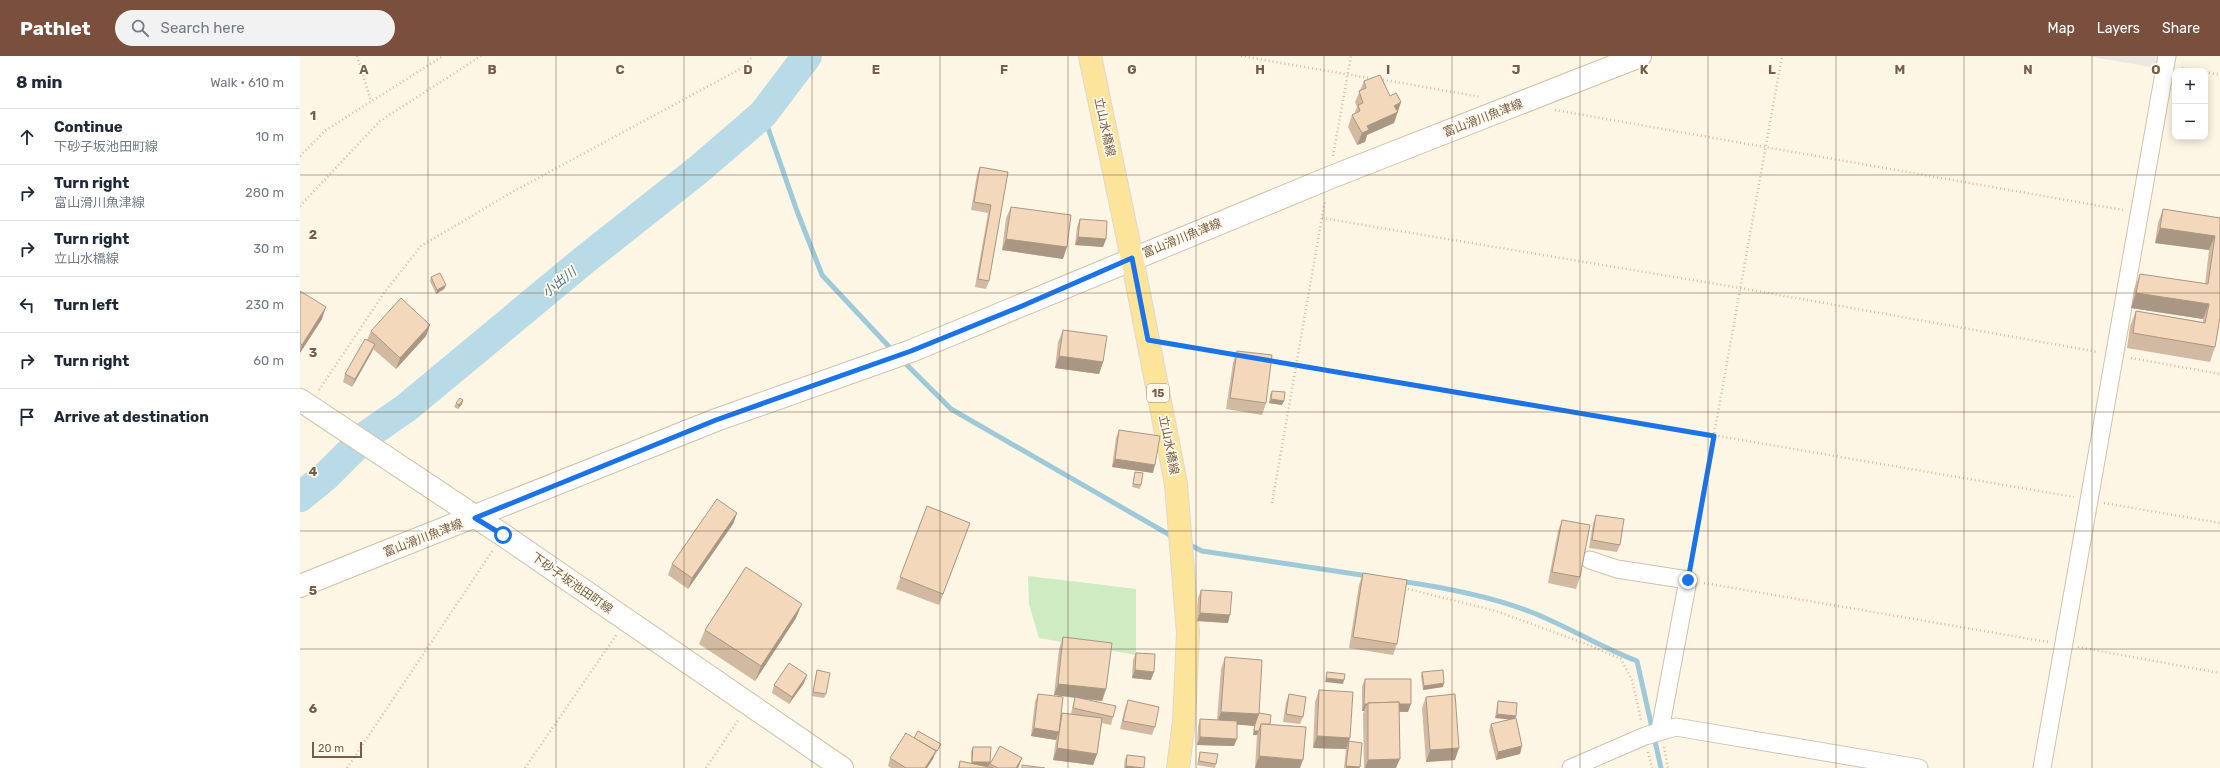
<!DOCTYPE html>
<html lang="en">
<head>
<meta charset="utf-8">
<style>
	:root { --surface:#fff; --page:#f2f2f3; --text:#1f2937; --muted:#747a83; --line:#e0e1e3; --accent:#7a4f3e }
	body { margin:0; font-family:Rubik,"Noto Sans JP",sans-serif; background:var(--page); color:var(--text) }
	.controls { position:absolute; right:12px; top:12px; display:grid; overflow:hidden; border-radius:8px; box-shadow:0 2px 10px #0003 }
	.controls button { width:36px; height:36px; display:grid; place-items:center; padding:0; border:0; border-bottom:1px solid var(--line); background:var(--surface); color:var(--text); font:20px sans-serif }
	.scale { position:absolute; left:12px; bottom:10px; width:50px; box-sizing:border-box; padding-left:4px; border:2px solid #765e49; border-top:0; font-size:11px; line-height:14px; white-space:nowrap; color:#765e49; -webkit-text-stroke:3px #fff9eb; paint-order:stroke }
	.stop { position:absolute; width:12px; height:12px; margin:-9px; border:3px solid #1a73e8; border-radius:50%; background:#fff }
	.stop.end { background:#1a73e8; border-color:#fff; box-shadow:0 1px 4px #0008 }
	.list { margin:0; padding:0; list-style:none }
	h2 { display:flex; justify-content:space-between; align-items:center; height:52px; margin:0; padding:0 16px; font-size:17px }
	h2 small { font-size:13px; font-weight:400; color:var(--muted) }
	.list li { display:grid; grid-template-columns:26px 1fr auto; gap:12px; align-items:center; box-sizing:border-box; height:56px; padding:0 16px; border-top:1px solid var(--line) }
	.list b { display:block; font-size:15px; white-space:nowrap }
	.list p { margin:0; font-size:13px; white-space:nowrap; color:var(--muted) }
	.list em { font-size:13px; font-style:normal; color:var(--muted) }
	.icon { flex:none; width:22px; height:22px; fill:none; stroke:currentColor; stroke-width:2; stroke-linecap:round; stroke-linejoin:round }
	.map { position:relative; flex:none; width:1920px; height:712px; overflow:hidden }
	header { display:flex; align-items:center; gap:24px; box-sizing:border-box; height:56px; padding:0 20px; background:var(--accent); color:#fff }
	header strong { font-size:19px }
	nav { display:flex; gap:22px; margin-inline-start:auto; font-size:14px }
	.search { width:280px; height:36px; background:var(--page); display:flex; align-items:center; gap:10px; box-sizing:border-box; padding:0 14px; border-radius:22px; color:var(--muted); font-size:15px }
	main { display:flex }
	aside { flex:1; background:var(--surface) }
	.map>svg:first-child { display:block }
	.industrial { fill:#ece7df }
	.green { fill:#ceebc2 }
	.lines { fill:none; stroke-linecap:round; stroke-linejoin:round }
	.stream { stroke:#9ec9d9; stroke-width:5 }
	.river { stroke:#b8dbe7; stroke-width:30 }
	.minor-casing { stroke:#d1c1ad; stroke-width:19 }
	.secondary-casing { stroke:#d2c0a7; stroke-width:24 }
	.primary-casing { stroke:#ded8d3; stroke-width:24 }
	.path { stroke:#d8bb9e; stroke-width:2.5; stroke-dasharray:1 3; stroke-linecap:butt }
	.minor { stroke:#fff; stroke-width:17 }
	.secondary { stroke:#fff; stroke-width:22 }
	.primary { stroke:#fde49b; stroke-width:22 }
	.wall { fill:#d1baa1 }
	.shaded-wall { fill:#aa9783 }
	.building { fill:#f3d8bb; stroke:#aa9783 }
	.route { stroke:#1a73e8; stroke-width:5 }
	.grid { fill:none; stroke:#765e49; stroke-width:1; stroke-opacity:0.55 }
	.labels { text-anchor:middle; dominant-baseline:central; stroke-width:3.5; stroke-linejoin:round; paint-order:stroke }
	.shield { fill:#fff9eb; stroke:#9f8c7a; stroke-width:1 }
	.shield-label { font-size:11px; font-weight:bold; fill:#765e49 }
	.street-label { font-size:12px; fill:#765e49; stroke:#fff9eb }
	.water-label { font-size:13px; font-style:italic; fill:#41768b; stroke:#fff9eb }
	.grid-label { font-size:13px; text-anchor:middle; font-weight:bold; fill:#765e49; stroke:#fff9eb; stroke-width:3.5; stroke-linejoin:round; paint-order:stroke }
</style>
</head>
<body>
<header>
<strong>Pathlet</strong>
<div class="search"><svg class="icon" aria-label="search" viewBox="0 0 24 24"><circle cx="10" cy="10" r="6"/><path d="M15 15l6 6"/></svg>Search here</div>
<nav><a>Map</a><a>Layers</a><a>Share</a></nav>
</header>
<main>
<aside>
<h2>8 min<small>Walk · 610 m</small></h2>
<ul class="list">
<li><svg class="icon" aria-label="ahead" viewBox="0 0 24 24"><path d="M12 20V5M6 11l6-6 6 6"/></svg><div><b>Continue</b><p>下砂子坂池田町線</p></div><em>10 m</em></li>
<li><svg class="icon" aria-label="right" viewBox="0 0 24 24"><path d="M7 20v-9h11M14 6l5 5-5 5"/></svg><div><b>Turn right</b><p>富山滑川魚津線</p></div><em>280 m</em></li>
<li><svg class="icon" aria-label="right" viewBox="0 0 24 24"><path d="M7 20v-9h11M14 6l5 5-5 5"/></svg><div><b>Turn right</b><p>立山水橋線</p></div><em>30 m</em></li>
<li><svg class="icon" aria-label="left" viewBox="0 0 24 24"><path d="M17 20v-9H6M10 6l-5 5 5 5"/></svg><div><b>Turn left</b></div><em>230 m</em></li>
<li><svg class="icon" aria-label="right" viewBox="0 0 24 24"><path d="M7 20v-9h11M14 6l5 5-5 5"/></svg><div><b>Turn right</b></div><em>60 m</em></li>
<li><svg class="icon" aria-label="arrive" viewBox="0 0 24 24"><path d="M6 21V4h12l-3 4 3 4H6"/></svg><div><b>Arrive at destination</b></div></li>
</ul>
</aside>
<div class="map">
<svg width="1920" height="712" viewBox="0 0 1920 712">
	<rect width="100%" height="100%" fill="#fdf6e4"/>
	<polygon class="industrial" points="1787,0 1858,0 1856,12"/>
	<polygon class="green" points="728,520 836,533 836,599 739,582 729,548"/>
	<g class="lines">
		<g class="stream">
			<polyline points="463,58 497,155 522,219 594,296"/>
			<polyline points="602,304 651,353 875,482"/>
			<polyline points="886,487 902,495 1068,520"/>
			<path d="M1100,525C1141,531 1193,541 1231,556C1267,570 1300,591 1337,605L1361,712"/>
		</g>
		<polyline class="river" points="0,441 27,419 67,379 106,352 283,205 398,114 463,58 507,0"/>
		<g class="minor-casing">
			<g id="minor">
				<polyline points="1290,504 1317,513 1388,524 1360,674"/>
				<polyline points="1271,712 1345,680 1376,671 1619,712"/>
				<polyline points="1742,712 1867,0"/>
			</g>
		</g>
		<g class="secondary-casing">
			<g id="secondary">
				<polyline points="0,344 203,479 542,712"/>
				<polyline points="0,530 416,364 611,295 1029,122 1340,0"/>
			</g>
		</g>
		<g class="primary-casing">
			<polyline id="primary" points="790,0 832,202 876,428 888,577 884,665 878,712"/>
		</g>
		<g class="path">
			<polyline points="57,0 71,45"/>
			<polyline points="941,0 1074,23"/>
			<polyline points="1882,12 1899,15"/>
			<polyline points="1905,16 1920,19"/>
			<polyline points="1079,23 1181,41"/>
			<polyline points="1255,54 1823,154"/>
			<polyline points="0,100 26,74 143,0"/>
			<polyline points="1033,100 1051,0"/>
			<polyline points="0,150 80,65 181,0"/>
			<polyline points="1022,162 1440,232 1798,296"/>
			<polyline points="868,287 938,298"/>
			<polyline points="1831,302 1920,318"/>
			<polyline points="969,303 1774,441"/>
			<polyline points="19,334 84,237 121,190 214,135 442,12 453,0"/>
			<polyline points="972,447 1025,144"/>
			<polyline points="1804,447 1920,467"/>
			<polyline points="1391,507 1482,0"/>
			<polyline points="1404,527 1748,586"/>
			<polyline points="1104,532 1196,555 1289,589 1321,603 1332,624 1341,664"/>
			<polyline points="1778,591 1920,617"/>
			<polyline points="1364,691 1368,712"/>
			<polyline points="1348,696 1352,712"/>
			<polyline points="47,712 193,494"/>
			<polyline points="225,712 317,578"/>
			<polyline points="406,712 439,663"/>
		</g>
		<use href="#minor" class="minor"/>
		<use href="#secondary" class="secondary"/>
		<use href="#primary" class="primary"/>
	</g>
	<g class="wall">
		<polygon points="1064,25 1101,46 1094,67 1067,79 1065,86 1057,89 1048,71 1052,59 1054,58 1057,51 1055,46"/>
		<polygon points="680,111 708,116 689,225 686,233 675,231 688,157 671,154 677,119"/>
		<polygon points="711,151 763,203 702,194 706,162"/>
		<polygon points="1863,153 1920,162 1919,268 1915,291 1910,306 1827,292 1830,270 1836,255 1903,266 1903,263 1831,252 1834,233 1840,218 1905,228 1909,194 1855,187 1858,167"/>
		<polygon points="780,163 806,183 803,191 775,189 777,171"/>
		<polygon points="131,221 146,229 144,233 136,238 130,225"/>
		<polygon points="0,235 22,263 0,297"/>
		<polygon points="763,274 803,306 799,318 755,312 758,286"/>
		<polygon points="71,275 126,280 96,313 73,293 52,331 43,326 45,318 67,284"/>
		<polygon points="937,295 966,347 962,359 926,353 933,307"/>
		<polygon points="972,335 982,349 969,347 970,339"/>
		<polygon points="163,344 162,348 158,353 154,351 156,347"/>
		<polygon points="819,374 853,417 812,411 816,382"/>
		<polygon points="835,416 841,429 840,433 832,431 834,420"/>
		<polygon points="627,450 670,467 639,549 596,533"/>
		<polygon points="437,457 433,468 388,533 368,519 372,508"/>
		<polygon points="1296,459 1320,489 1317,496 1289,492 1293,467"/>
		<polygon points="1262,464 1280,521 1276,533 1248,527 1258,475"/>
		<polygon points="1063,517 1097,588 1093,599 1049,592 1059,529"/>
		<polygon points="901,534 928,567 897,565 898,542"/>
		<polygon points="496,562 455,625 399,588 405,574"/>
		<polygon points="763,581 806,633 802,645 776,642 813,661 811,669 802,667 797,698 793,709 753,704 756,684 731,680 735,646 738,638 761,661 762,657 771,658 773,649 775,642 754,639 759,593"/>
		<polygon points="836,597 851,624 832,622 833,604"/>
		<polygon points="925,601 959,657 970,668 1006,671 955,712 957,679 953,679 954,670 937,668 934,690 897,689 898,671 900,663 917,664 921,613"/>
		<polygon points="517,614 526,638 524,642 512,640 516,618"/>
		<polygon points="1122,616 1143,631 1123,634 1121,620"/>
		<polygon points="1065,623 1108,656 1099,656 1096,712 1064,712 1063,658 1064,655 1062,655 1062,630"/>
		<polygon points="504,627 489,648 472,637 474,629"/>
		<polygon points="1019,634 1050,682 1049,685 1060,711 1059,712 1044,712 1046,693 1013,692 1015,646"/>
		<polygon points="989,638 1003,661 1000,668 983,666 986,646"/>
		<polygon points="1126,641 1155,704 1126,706 1122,652"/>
		<polygon points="828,644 855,671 852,679 820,673 825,652"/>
		<polygon points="1198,645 1216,660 1215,662 1220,698 1196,704 1189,675 1191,668 1210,663 1195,662 1197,649"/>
		<polygon points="614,682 641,688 639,692 635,699 634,699 633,703 627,712 591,712 588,710 590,702"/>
		<polygon points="673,691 690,706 722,702 718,712 658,712 660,705 671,707 671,695"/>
		<polygon points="900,696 916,708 915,712 897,709 899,700"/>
		<polygon points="827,699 844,712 824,712 825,703"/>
	</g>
	<g class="shaded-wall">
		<polygon points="1101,46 1094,67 1067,79 1065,86 1057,89 1062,77 1067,70 1094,50"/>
		<polygon points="1860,172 1915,180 1909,194 1855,187"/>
		<polygon points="778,181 806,183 803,191 775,189"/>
		<polygon points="706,183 767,191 763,203 702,194"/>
		<polygon points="146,229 144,233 136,238 137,234"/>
		<polygon points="1836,237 1909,248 1903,263 1831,252"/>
		<polygon points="26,251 22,263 0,297 0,295 2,289"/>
		<polygon points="130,269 126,280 96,313 100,302"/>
		<polygon points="75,288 72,296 52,331 55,323"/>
		<polygon points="759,300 803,306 799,318 755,312"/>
		<polygon points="971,343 984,345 982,349 969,347"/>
		<polygon points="163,344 162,348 158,353 159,349"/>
		<polygon points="815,403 855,409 853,417 812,411"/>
		<polygon points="437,457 433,468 388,533 392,522"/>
		<polygon points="502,548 496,562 455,625 461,610"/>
		<polygon points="900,557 930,559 928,567 897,565"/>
		<polygon points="835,614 854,616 851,624 832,622"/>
		<polygon points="507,619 504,627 489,648 492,641"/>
		<polygon points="1026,622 1044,624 1043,628 1025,626"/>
		<polygon points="1144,627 1143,631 1123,634 1124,630"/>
		<polygon points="758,628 806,633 802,645 754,639"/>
		<polygon points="1064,648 1067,648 1064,655 1062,655"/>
		<polygon points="1068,648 1111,648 1108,656 1068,655"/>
		<polygon points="921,656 959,658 955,670 917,667"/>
		<polygon points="1197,658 1216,660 1214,664 1195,662"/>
		<polygon points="734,672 759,676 756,684 731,680"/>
		<polygon points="954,675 959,675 957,679 953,679"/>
		<polygon points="1017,680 1050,682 1046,693 1013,692"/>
		<polygon points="900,681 937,683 934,690 897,689"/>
		<polygon points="1222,690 1220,698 1196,704 1198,696"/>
		<polygon points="757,692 797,698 793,709 753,704"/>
		<polygon points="1159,692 1155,704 1126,706 1130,694"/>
		<polygon points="636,695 633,703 627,712 625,712"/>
		<polygon points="959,700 1003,704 1000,712 955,712"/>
		<polygon points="722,702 719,710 718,712 716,712"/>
		<polygon points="1100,703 1096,712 1065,712 1068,704"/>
		<polygon points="672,706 690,706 689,710 671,710"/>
		<polygon points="826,710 843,712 825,712"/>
		<polygon points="1046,710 1060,711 1059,712 1046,712"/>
	</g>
	<g class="building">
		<polygon points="1080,19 1090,40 1096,37 1101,46 1094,50 1098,56 1067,70 1069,74 1062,77 1052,59 1060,55 1058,49 1063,47 1059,35 1066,32 1064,25"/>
		<polygon points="680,111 708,116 689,225 678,223 691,149 674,146"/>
		<polygon points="711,151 771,159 767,191 706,183"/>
		<polygon points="1863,153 1920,162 1920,261 1915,291 1833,277 1836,255 1905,267 1909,248 1836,237 1840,218 1908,228 1915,180 1860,172"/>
		<polygon points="780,163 807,165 806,183 778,181"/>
		<polygon points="140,217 146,229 137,234 131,221"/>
		<polygon points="0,235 26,251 2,289 0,287"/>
		<polygon points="101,242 130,269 100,302 71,275"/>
		<polygon points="763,274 807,280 803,306 759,300"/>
		<polygon points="65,283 75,288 55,323 45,318"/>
		<polygon points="937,295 972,299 966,347 930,342"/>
		<polygon points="972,335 985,336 984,345 971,343"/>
		<polygon points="160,342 163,344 159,349 156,347"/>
		<polygon points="819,374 860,380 855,409 815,403"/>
		<polygon points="835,416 843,417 841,429 833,428"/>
		<polygon points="417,443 437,457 392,522 372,508"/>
		<polygon points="627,450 670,467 643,538 600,521"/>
		<polygon points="1296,459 1324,463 1320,489 1292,484"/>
		<polygon points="1262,464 1290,469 1280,521 1252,516"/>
		<polygon points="446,511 502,548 461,610 405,574"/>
		<polygon points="1063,517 1107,524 1097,588 1053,581"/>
		<polygon points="901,534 932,536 930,559 900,557"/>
		<polygon points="763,581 812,587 806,633 758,628"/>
		<polygon points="836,597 855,598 854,616 835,614"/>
		<polygon points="925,601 962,604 959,658 921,656"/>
		<polygon points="489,607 507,619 492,641 474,629"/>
		<polygon points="517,614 530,617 526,638 513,636"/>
		<polygon points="1143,614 1144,627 1124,630 1122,616"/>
		<polygon points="1027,616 1045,618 1044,624 1026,622"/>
		<polygon points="1065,623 1111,623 1111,648 1099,648 1099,646 1068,647 1068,648 1064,648"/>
		<polygon points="1019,634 1053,636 1050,682 1017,680"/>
		<polygon points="738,638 763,641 759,676 734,672"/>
		<polygon points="989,638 1006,641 1003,661 986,658"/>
		<polygon points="1155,638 1159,692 1130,694 1126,641"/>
		<polygon points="775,641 816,650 813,661 773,652"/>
		<polygon points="828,644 859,651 855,671 823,665"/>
		<polygon points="1198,645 1217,647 1216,660 1197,658"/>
		<polygon points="1099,646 1100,703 1068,704 1068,647"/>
		<polygon points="762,657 802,662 797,698 757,692"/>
		<polygon points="959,657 971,659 970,668 961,668 959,675 954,675 955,668"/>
		<polygon points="1216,662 1222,690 1198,696 1191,668"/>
		<polygon points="900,663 937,665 937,683 900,681"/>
		<polygon points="961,668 1006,671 1003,704 959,700"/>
		<polygon points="618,675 641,688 637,695 614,682"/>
		<polygon points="606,677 636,695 625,712 606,712 590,702"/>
		<polygon points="1049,685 1062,687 1060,711 1046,710"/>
		<polygon points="700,690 722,702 716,712 698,712 690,708"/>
		<polygon points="673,691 691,691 690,706 672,706"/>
		<polygon points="900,696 918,698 916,708 899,705"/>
		<polygon points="827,699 845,701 844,712 826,710"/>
		<polygon points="660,705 693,712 659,712"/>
		<polygon points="722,709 745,712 722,712"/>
	</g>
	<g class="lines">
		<polyline class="route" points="203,479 175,462 416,364 611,295 722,250 832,202 848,284 1414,380 1388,524"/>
	</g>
	<path class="grid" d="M128,0V712M256,0V712M384,0V712M512,0V712M640,0V712M768,0V712M896,0V712M1024,0V712M1152,0V712M1280,0V712M1408,0V712M1536,0V712M1664,0V712M1792,0V712M0,119H1920M0,237H1920M0,356H1920M0,475H1920M0,593H1920"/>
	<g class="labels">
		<rect class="shield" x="847" y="328" width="22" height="18" rx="3"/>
		<g class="shield-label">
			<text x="858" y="337">15</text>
		</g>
		<g class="street-label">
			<text transform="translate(1183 62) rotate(-21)">富山滑川魚津線</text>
			<text transform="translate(805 71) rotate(78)">立山水橋線</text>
			<text transform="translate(882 182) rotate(-22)">富山滑川魚津線</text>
			<text transform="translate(869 389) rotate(79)">立山水橋線</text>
			<text transform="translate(123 482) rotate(-21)">富山滑川魚津線</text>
			<text transform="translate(272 527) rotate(35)">下砂子坂池田町線</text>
		</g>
		<g class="water-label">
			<text transform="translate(259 226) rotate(-39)">小出川</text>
		</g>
	</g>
	<g class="grid-label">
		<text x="64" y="18">A</text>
		<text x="192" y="18">B</text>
		<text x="320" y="18">C</text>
		<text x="448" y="18">D</text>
		<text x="576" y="18">E</text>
		<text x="704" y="18">F</text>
		<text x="832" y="18">G</text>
		<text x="960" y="18">H</text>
		<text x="1088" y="18">I</text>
		<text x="1216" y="18">J</text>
		<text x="1344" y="18">K</text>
		<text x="1472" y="18">L</text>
		<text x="1600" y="18">M</text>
		<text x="1728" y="18">N</text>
		<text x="1856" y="18">O</text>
		<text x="13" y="64">1</text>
		<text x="13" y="183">2</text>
		<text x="13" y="301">3</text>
		<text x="13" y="420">4</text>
		<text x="13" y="539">5</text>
		<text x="13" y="657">6</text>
	</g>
</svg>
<div class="controls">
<button>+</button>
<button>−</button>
</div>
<div class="scale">20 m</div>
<div class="stop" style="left:203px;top:479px"></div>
<div class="stop end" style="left:1388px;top:524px"></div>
</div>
</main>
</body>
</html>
